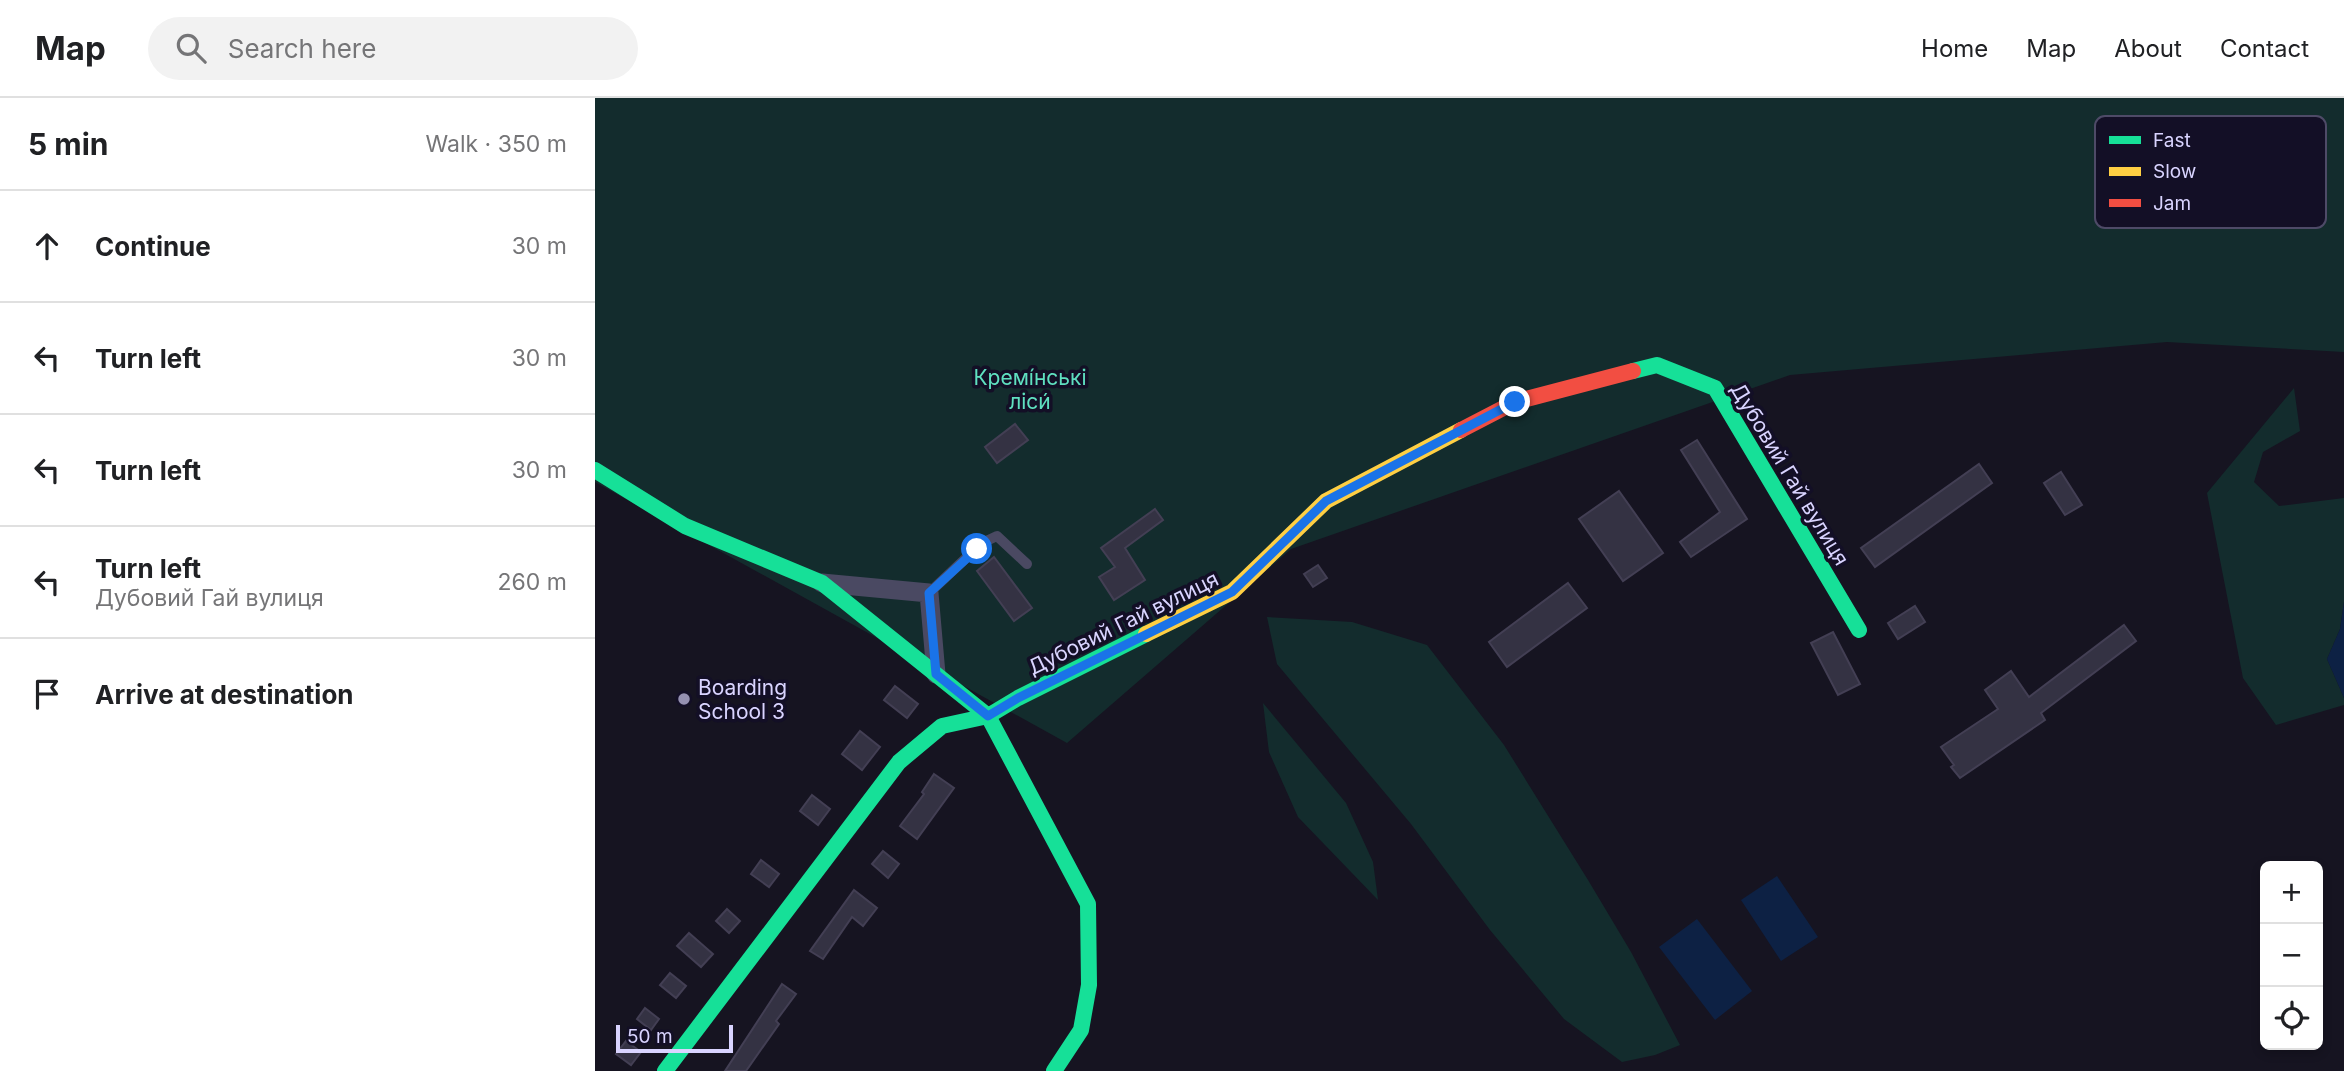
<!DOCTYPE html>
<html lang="en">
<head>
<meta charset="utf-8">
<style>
	:root { --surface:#fff; --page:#f2f2f2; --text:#202124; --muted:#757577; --line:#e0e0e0 }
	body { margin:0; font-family:Inter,sans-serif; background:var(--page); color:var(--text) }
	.controls { position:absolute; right:21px; bottom:21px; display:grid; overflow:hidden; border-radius:10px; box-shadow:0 4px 10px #0003 }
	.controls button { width:63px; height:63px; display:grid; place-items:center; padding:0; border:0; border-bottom:2px solid var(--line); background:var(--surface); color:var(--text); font:35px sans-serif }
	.scale { position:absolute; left:21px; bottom:18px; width:117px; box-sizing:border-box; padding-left:7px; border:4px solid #d9d4ff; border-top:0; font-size:19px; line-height:24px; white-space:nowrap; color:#d9d4ff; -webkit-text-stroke:5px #130f26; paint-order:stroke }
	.stop { position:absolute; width:21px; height:21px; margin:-16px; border:5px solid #1a73e8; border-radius:50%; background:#fff }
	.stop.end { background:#1a73e8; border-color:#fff; box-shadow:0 2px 7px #0008 }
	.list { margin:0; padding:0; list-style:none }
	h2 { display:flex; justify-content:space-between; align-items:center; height:91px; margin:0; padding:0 28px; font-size:30px }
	h2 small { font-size:23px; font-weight:400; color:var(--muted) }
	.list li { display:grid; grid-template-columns:46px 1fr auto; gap:21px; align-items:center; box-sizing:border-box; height:112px; padding:0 28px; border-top:2px solid var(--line) }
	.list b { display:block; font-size:26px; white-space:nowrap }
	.list p { margin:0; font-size:23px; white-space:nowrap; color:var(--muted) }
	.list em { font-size:23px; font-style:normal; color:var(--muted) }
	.icon { flex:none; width:38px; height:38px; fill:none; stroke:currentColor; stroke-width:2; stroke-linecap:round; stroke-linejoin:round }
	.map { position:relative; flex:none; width:1749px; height:973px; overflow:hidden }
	header { display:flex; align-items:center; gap:42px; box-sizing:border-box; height:98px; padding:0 35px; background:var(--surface); border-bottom:2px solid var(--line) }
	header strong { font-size:33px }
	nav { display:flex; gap:38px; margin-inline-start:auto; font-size:24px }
	.search { width:490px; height:63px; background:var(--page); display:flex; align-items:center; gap:18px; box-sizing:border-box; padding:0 24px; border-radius:38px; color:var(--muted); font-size:26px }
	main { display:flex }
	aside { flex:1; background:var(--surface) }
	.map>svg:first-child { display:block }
	.green { fill:#132c2d }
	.water { fill:#0d2144 }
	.building { fill:#343243; stroke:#433f54; stroke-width:2 }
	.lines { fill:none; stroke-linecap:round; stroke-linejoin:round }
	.lane { stroke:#4a4962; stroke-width:10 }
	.street { stroke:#4a4962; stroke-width:19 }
	.fast { stroke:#16e098; stroke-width:16 }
	.slow { stroke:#ffcf43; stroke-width:16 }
	.jam { stroke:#f24e42; stroke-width:16 }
	.route { stroke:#1a73e8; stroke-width:9 }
	.poi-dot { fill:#9591b1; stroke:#130f26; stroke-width:2.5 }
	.labels { text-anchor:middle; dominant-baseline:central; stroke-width:7; stroke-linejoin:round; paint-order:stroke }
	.park-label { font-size:21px; fill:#5fe0c0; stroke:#130f26 }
	.street-label { font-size:21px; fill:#d9d4ff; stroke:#130f26 }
	.poi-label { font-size:21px; fill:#d9d4ff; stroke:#130f26; text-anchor:start }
	.key { fill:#130f26; stroke:#4e4a67; stroke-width:2 }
	.key-label { font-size:19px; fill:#d9d4ff }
</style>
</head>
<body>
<header>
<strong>Map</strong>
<div class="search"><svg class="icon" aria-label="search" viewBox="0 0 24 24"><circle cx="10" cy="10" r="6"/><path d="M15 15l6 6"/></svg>Search here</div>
<nav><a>Home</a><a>Map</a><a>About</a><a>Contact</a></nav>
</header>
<main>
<aside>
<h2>5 min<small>Walk · 350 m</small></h2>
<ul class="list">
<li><svg class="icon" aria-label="ahead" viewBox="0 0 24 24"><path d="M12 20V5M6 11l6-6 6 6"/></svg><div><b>Continue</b></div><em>30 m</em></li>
<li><svg class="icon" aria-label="left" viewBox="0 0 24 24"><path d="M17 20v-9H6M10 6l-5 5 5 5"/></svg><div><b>Turn left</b></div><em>30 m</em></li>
<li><svg class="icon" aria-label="left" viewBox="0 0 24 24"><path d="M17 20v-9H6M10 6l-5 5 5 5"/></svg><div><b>Turn left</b></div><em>30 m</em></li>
<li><svg class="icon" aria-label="left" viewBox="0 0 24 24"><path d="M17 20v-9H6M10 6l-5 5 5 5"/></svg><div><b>Turn left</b><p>Дубовий Гай вулиця</p></div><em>260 m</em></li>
<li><svg class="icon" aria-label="arrive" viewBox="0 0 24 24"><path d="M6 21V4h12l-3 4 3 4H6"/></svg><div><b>Arrive at destination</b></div></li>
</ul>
</aside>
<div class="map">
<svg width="1749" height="973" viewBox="0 0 1749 973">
	<rect width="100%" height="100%" fill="#161421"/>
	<g class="green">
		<polygon points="0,0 1749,0 1749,254 1572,244 1195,277 696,451 472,645 0,384"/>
		<polygon points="1699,290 1705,333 1668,354 1659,384 1684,408 1749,400 1749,504 1745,531 1732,561 1749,600 1749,607 1681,627 1648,580 1612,395"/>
		<polygon points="672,519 757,524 832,547 909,647 993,782 1036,854 1085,947 1060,957 1027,964 969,921 895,832 816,726 682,566"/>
		<polygon points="668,605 751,705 778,764 783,802 703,719 674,654"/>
	</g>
	<g class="water">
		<polygon points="1749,504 1749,600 1732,561 1745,531"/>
		<polygon points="1182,778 1223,839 1186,863 1146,802"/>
		<polygon points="1102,821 1157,893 1120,922 1064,849"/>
	</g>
	<g class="building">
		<polygon points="420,326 433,342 402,365 390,349"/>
		<polygon points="1102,342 1152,421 1096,459 1085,444 1125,414 1086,352"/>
		<polygon points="1384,366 1397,385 1280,469 1266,450"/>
		<polygon points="1466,374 1487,407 1470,417 1449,385"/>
		<polygon points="1024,393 1068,455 1028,483 984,421"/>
		<polygon points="560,411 568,422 530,450 550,482 519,502 504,479 520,469 506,450"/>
		<polygon points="399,459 437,510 419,523 382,473"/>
		<polygon points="723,467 732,480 718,489 709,476"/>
		<polygon points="973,485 992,510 912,569 894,544"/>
		<polygon points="1320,508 1330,524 1303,541 1293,525"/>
		<polygon points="1529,527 1541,543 1446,615 1450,622 1365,680 1356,669 1359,667 1346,649 1403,611 1390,592 1416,573 1434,599"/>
		<polygon points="1238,534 1265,586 1243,597 1216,545"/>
		<polygon points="300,588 323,606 312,620 289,602"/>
		<polygon points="265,633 285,649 267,672 247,656"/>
		<polygon points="339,676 359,690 322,741 305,728 329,696 327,694"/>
		<polygon points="217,697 235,711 223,727 205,713"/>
		<polygon points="288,753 304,766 293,780 277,766"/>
		<polygon points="166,762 184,776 174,789 156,776"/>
		<polygon points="259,792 282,810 268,828 257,819 228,861 215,853"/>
		<polygon points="132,811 145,823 134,835 121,823"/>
		<polygon points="94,835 118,856 106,869 82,848"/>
		<polygon points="75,875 91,888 81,900 65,887"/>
		<polygon points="187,886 201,896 181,923 184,926 151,973 130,973"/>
		<polygon points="50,910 64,921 56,932 42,921"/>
		<polygon points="31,943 46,954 36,967 21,956"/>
	</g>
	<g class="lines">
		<polyline class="lane" points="334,495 387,445 402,438 432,466"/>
		<polyline class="street" points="227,485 334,495 341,576"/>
		<g class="fast">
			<polyline points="1038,273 1062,267 1120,290 1264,532"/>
			<polyline points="0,372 90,428 227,485 393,618 493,806 494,887 486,932 459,973"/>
			<polyline points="70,973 304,664 347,628 393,618 423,600 551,536"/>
		</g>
		<polyline class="slow" points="551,536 637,494 731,403 866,332"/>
		<polyline class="jam" points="866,332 920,304 1038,273"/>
	</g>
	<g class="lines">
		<polyline class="route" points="382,451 334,495 341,576 393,618 423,600 637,494 731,403 920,304"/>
	</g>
	<circle class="poi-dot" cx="89" cy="601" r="7"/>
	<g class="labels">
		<g class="park-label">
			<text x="435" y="279">Кремі́нські<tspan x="435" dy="24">ліси́</tspan></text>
		</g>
		<g class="street-label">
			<text transform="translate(1195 376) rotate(59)">Дубовий Гай вулиця</text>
			<text transform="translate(528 525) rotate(-26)">Дубовий Гай вулиця</text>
		</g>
		<g class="poi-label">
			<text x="103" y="589">Boarding<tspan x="103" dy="24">School 3</tspan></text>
		</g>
	</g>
	<rect x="1500" y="18" width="231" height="112" rx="10" class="key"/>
	<rect x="1514" y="38" width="32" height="8" fill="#16e098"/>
	<rect x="1514" y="69" width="32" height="9" fill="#ffcf43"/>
	<rect x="1514" y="101" width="32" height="8" fill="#f24e42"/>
	<g class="key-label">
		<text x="1558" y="49">Fast</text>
		<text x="1558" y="80">Slow</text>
		<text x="1558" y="112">Jam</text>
	</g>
</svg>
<div class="controls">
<button>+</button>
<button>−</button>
<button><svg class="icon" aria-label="locate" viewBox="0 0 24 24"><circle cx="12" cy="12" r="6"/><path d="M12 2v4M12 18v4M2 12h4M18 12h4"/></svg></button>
</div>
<div class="scale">50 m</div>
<div class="stop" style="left:382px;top:451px"></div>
<div class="stop end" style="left:920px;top:304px"></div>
</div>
</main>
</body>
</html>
